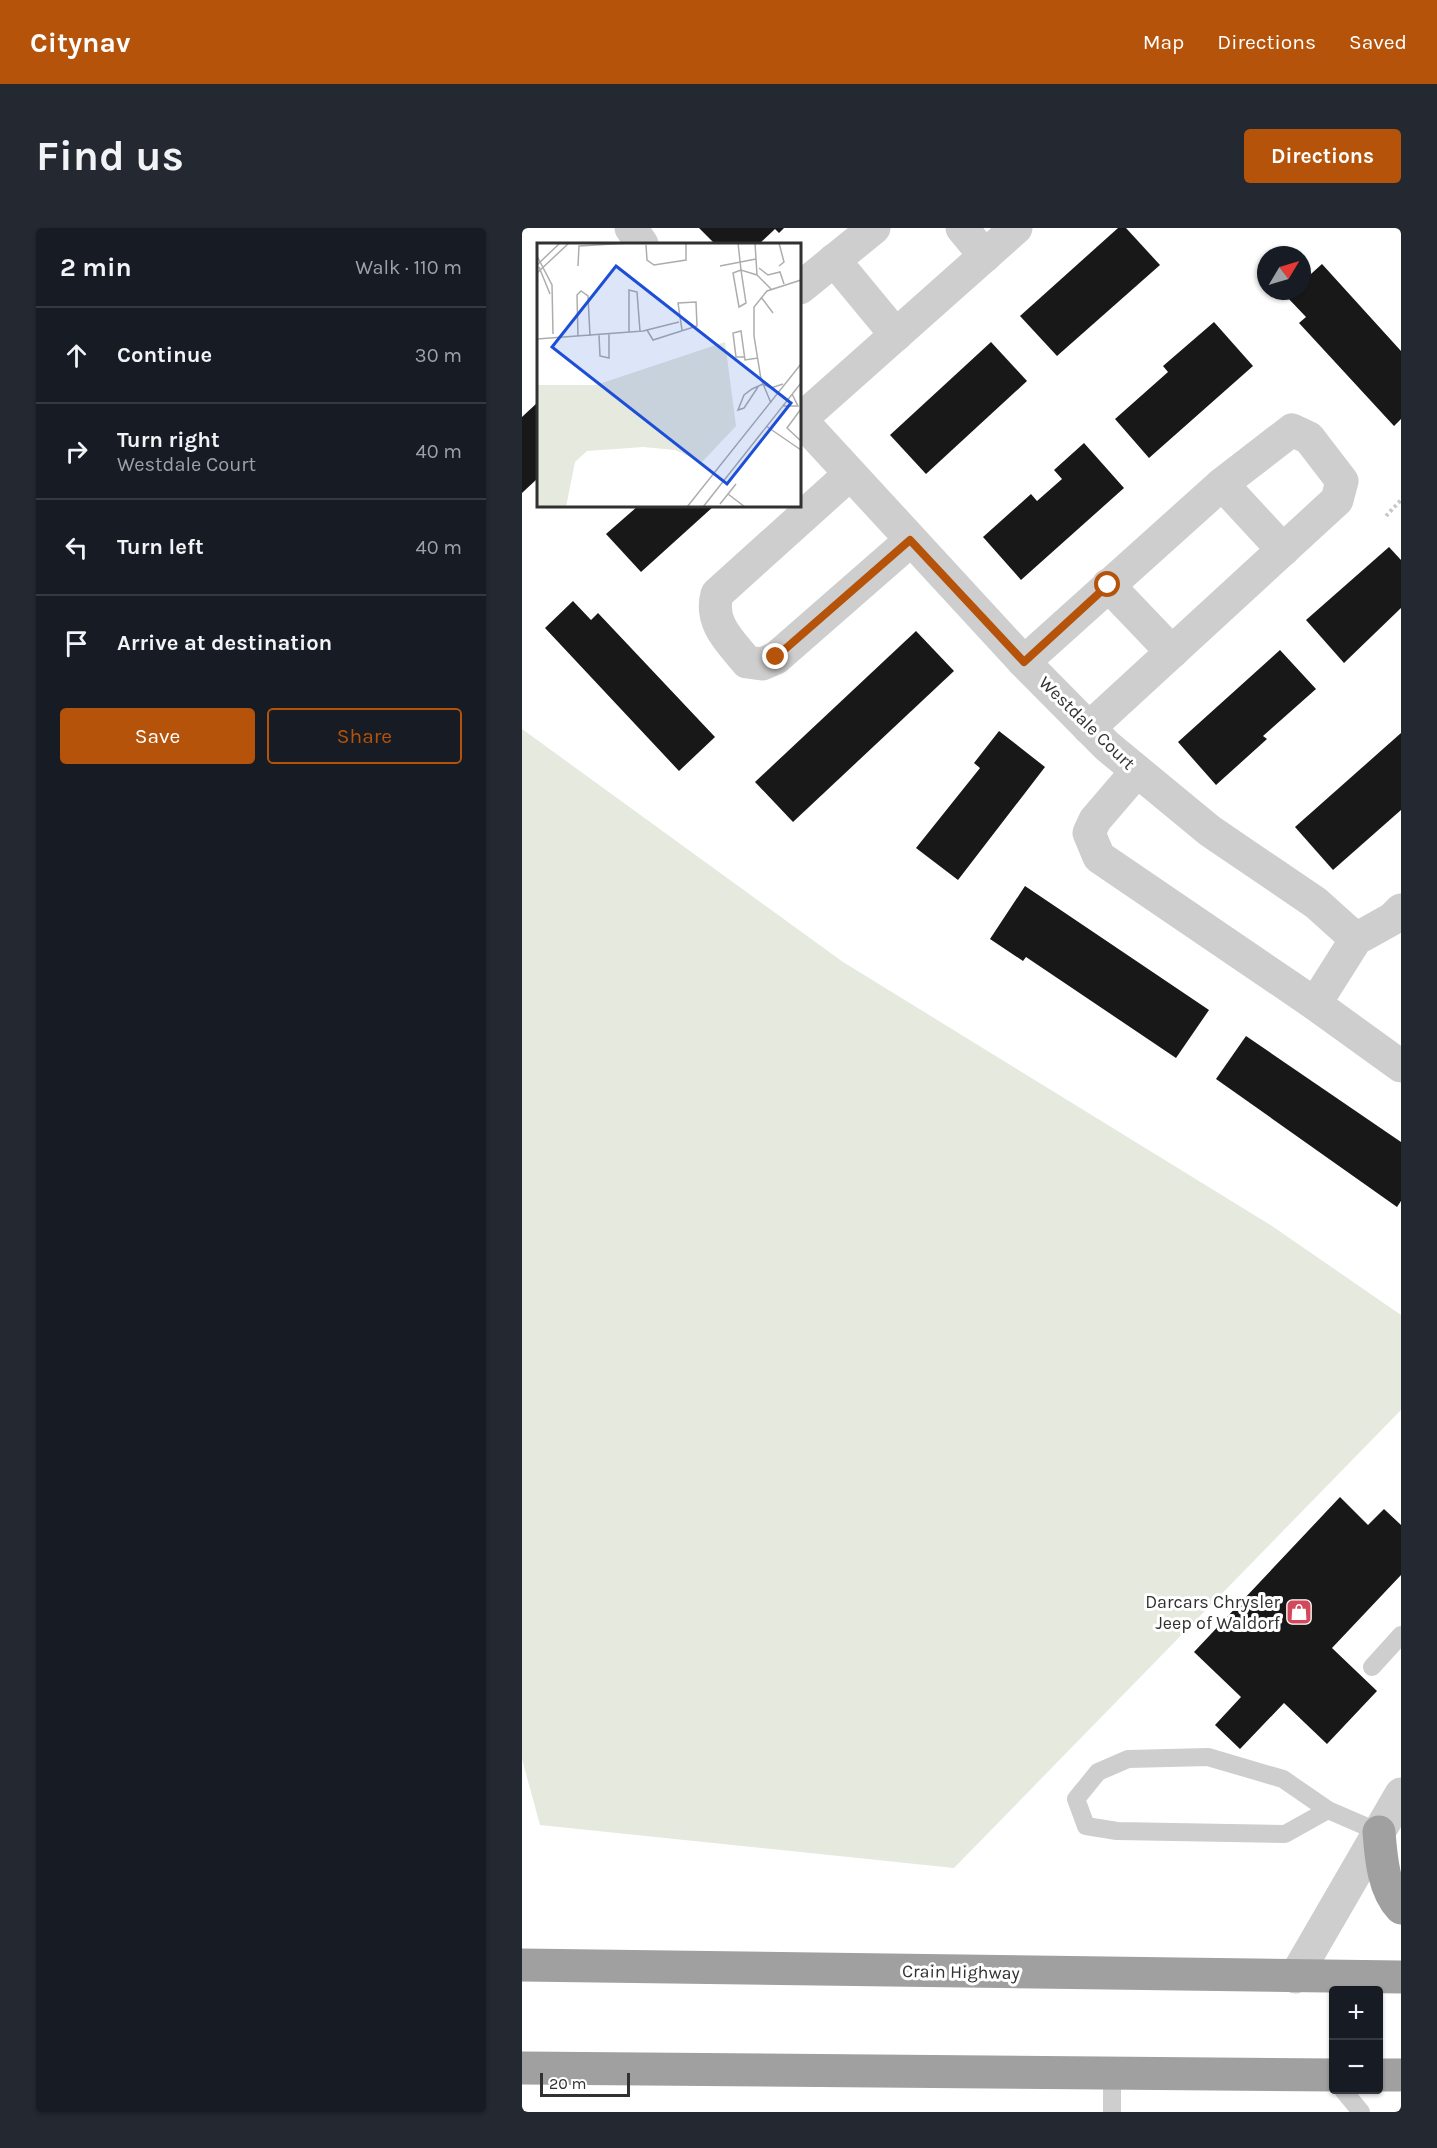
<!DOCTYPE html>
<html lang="en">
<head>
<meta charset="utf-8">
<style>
	:root { --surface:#171b24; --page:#242831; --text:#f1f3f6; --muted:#9ea1a6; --line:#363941; --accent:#b45309 }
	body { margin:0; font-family:Karla,sans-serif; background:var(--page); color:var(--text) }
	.controls { position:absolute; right:18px; bottom:18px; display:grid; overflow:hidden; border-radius:6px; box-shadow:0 2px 4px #0004 }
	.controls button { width:54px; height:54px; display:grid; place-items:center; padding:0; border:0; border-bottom:2px solid var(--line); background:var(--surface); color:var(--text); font:30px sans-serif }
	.compass { position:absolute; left:735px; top:18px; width:54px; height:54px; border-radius:50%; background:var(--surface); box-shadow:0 2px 4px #0004; rotate:52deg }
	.scale { position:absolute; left:18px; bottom:15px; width:90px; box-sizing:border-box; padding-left:6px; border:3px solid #313131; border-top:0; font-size:16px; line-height:21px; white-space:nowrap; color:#313131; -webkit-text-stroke:4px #fff; paint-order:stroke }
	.stop { position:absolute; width:18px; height:18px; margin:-14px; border:4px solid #b45309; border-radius:50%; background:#fff }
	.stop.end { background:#b45309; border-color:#fff; box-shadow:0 2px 6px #0008 }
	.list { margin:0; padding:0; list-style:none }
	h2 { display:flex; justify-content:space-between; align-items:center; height:78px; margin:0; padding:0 24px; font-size:26px }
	h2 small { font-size:20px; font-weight:400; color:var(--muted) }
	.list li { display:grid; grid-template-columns:39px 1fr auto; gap:18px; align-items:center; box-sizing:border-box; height:96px; padding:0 24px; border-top:2px solid var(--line) }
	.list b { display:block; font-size:22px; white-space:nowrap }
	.list p { margin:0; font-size:20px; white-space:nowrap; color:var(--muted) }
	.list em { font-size:20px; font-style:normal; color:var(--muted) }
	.actions { display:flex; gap:12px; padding:18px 24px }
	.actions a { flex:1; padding:14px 0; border:2px solid var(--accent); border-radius:6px; text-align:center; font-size:21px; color:var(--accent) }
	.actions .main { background:var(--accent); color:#fff }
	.icon { flex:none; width:33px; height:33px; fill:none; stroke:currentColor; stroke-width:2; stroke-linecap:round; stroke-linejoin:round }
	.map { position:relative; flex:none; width:879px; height:1884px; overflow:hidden; border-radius:6px }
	header { display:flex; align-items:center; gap:36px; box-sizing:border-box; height:84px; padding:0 30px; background:var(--accent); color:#fff }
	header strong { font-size:28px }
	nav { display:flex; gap:33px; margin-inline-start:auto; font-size:21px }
	.intro { display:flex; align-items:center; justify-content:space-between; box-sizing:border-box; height:144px; padding:0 36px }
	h1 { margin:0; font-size:42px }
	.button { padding:15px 27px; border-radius:6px; background:var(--accent); color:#fff; font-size:21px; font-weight:700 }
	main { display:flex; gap:36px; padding:0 36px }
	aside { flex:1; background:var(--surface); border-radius:6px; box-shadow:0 2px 4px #0004 }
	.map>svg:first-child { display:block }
	.green { fill:#e5e9de }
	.building { fill:#181818 }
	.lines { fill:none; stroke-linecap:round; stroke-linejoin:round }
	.path { stroke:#c8c8c8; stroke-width:4; stroke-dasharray:3 3; stroke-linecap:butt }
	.service { stroke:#cecece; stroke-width:18 }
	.minor { stroke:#cecece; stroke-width:33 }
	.trunk { stroke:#a0a0a0; stroke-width:33 }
	.route { stroke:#b45309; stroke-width:8 }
	.labels { text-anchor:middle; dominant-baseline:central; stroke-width:6; stroke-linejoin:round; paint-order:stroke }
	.street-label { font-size:18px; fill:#313131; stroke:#fff }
	.poi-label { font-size:18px; fill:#313131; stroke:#fff; text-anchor:end }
	.inset-road { fill:none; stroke:#adadad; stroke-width:1.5 }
	.view { fill:#1d4ed8; fill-opacity:0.15; stroke:#1d4ed8; stroke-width:3 }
	.inset-edge { fill:none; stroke:#313131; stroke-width:3 }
</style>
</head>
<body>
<header>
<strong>Citynav</strong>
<nav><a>Map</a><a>Directions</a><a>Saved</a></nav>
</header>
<div class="intro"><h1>Find us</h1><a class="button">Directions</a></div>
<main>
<aside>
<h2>2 min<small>Walk · 110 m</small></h2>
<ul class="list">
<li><svg class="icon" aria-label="ahead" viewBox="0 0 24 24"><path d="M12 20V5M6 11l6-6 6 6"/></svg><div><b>Continue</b></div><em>30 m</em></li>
<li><svg class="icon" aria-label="right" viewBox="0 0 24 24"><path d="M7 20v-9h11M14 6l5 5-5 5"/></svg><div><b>Turn right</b><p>Westdale Court</p></div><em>40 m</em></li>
<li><svg class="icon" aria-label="left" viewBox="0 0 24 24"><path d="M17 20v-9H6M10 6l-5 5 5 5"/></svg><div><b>Turn left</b></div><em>40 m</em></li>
<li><svg class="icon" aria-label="arrive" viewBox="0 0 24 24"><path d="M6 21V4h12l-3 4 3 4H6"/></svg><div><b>Arrive at destination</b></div></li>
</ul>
<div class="actions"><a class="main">Save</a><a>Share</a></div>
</aside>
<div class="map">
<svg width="879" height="1884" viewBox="0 0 879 1884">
	<rect width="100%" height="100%" fill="#fff"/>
	<polygon class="green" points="0,501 321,734 750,998 879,1087 879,1182 432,1640 18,1597 0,1531"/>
	<g class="building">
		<polygon points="177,0 262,0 257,5 253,1 237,16 193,16"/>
		<polygon points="596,0 604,0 638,37 535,128 498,88"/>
		<polygon points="800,36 879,123 879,191 872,198 777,95 784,89 765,69 771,63 780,63 780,54"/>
		<polygon points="692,94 731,138 627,230 593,191 646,144 641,138"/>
		<polygon points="469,114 505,153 404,246 368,207"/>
		<polygon points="16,174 16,250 0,265 0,189"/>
		<polygon points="562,215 602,260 499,352 461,309 509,266 515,273 540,251 532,242"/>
		<polygon points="116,278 192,278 119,344 84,306"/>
		<polygon points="867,319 879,332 879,380 822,435 784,392"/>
		<polygon points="51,373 69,392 76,385 193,509 157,543 23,400"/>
		<polygon points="394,403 432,443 271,594 233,554"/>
		<polygon points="758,422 794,461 741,508 745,511 694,557 656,514"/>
		<polygon points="477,503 523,539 436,652 394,620 458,540 452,535"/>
		<polygon points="879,505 879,582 811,642 773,599"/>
		<polygon points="503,658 687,782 654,830 504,729 501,733 468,711"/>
		<polygon points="724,808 879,914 879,973 875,979 694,851"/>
		<polygon points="818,1269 846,1297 862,1281 879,1297 879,1347 810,1420 855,1463 805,1516 762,1475 718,1521 693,1497 719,1469 672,1424"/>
	</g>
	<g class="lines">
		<polyline class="path" points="864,288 879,272"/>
		<g class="service">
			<polyline points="850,1439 879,1407"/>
			<polyline points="806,1582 763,1606 595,1603 564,1598 554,1571 576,1544 606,1531 686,1529 761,1551 806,1582 857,1604"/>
			<polyline points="590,1844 590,1884"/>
			<polyline points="821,1862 839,1884"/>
		</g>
		<g class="minor">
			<polyline points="109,0 120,16"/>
			<polyline points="440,0 463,28"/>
			<polyline points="312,32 374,107"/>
			<polyline points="278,60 352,0"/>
			<polyline points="278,191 502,434 585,518 688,603 794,675 834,711"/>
			<polyline points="278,192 494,0"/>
			<path d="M328,246L195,366C187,395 208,413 225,434L240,436L254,430L389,312"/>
			<polyline points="700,256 761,322"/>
			<polyline points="586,357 650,424"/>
			<polyline points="502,434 700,256 770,202 787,210 820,253 815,272 567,500"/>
			<polyline points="615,543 573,592 567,605 577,629 793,776 879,838"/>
			<polyline points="793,776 834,711 870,691 879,682"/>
			<polyline points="773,1749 879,1566"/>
		</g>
		<g class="trunk">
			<path d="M857,1604C859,1629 861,1661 879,1680"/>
			<polyline points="0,1737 879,1749"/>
			<polyline points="0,1840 812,1847"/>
			<polyline points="856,1847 879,1847"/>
		</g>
	</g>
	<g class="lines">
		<polyline class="route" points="254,429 388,312 502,434 586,357"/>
	</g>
	<defs>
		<g id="shop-square" transform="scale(1.35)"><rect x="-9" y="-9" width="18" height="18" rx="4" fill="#d2495b" stroke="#fff"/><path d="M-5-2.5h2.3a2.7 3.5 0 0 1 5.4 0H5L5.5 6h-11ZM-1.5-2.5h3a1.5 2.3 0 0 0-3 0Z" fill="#fff"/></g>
	</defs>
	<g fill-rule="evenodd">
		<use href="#shop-square" x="777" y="1384"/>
	</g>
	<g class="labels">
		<g class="street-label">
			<text transform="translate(565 495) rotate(44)">Westdale Court</text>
			<text transform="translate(439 1744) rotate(1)">Crain Highway</text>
		</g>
		<g class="poi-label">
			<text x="758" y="1374">Darcars Chrysler<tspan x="758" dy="21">Jeep of Waldorf</tspan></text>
		</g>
	</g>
	<g transform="translate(15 15)">
		<rect width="264" height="264" fill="#fff"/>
		<path d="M188,99L199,183L165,219L138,207L106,204L50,208L38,219L29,264H0V142H59Z" fill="#e5e9de"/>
		<path class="inset-road" d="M95,0H116M201,0L204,27L196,30L202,64L209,60L204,27L220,32M218,0L220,32L234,46M242,0L247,19L242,23M109,2L110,17L117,22L149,17V0M0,13L15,42L16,91M0,22L23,0M41,23L42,3L93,0M183,23L219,16M2,24L13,51M222,25L231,32L243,29L247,41M0,30L32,0M224,54L236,70M110,87L116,97L160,83L159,59L141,60L145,87M92,89V47L100,49L103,88M62,92L63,113L72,115V91M41,93L40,52L44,48L51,53L53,93M0,96L106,88L142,79M208,114H199L196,90L204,88L208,117L221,115M226,141L234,145L246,141M221,144L207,165L201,167L207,152L215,146L226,141M234,160L224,136L217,93V64L230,48L264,37M246,163H261L255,151M264,166L250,185L264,198M229,183L264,207M191,251L208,264M183,261L199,241M150,264L264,121M166,264L264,140"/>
		<path class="view" d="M79,23L254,160L190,241L15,104Z"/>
		<rect width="264" height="264" class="inset-edge"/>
	</g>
</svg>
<div class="controls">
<button>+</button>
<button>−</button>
</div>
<svg class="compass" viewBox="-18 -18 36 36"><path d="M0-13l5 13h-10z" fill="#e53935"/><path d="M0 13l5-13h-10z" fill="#9ea1a6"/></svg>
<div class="scale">20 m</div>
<div class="stop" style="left:586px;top:357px"></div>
<div class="stop end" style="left:254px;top:429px"></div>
</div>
</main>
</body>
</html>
